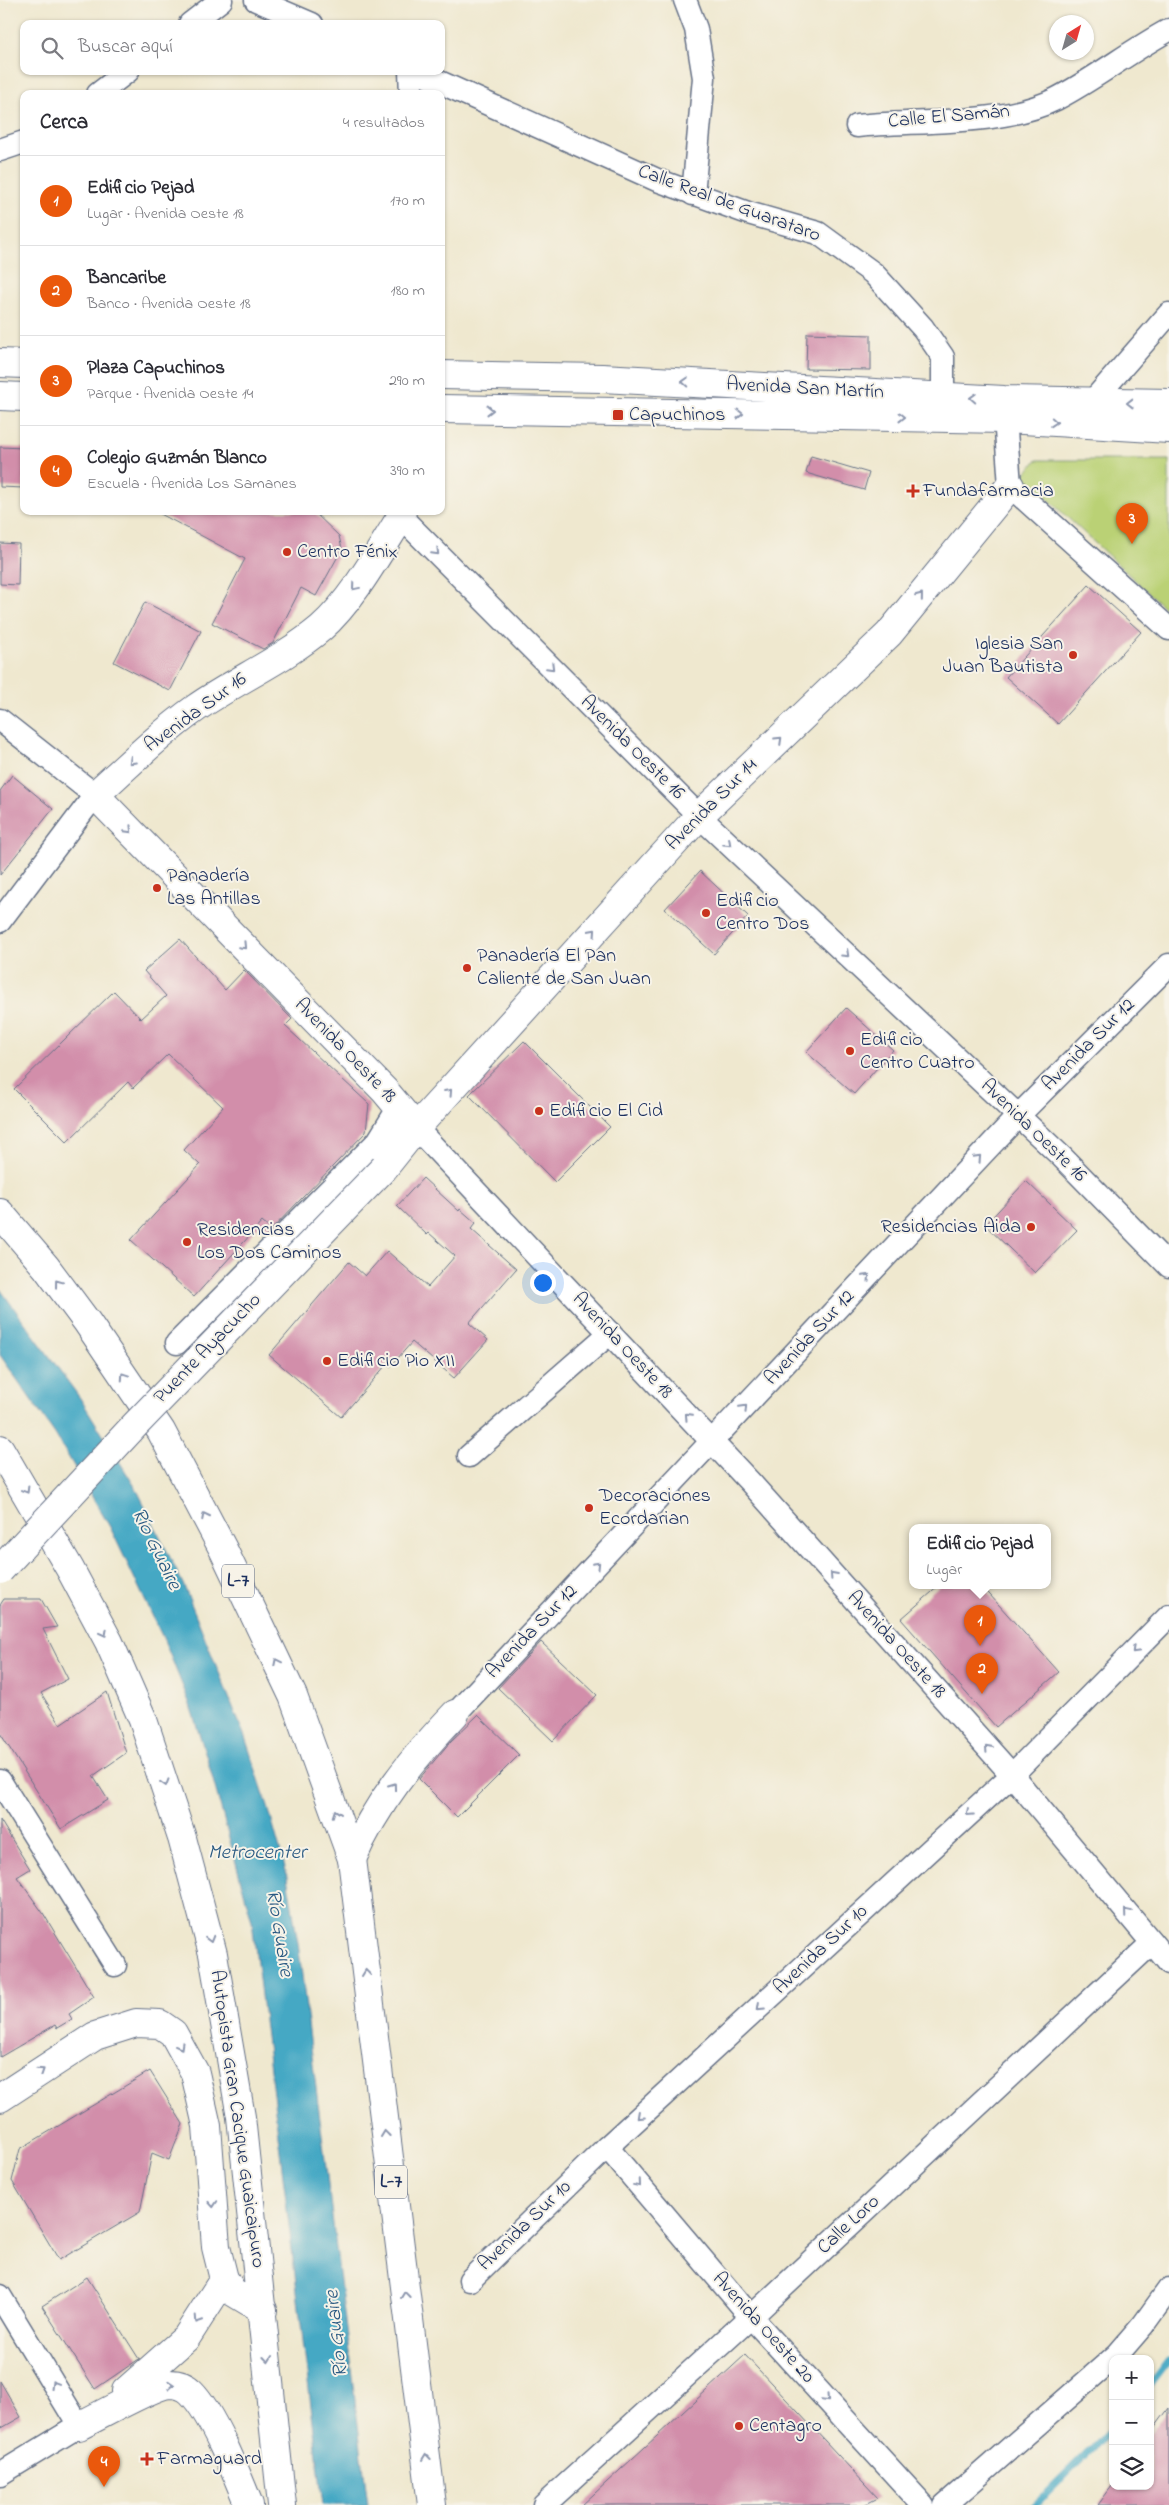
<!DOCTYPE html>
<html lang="es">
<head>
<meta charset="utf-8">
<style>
	:root { --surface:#fff; --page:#f2f2f3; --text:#2b2b33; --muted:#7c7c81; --line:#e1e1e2; --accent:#ea580c }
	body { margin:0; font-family:"Indie Flower",sans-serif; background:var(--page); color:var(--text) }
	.controls { position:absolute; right:15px; bottom:15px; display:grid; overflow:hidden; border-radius:10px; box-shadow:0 1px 4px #0004 }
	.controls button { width:45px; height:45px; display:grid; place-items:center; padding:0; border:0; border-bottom:1px solid var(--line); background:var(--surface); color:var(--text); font:25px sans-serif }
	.compass { position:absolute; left:1049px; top:15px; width:45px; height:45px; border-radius:50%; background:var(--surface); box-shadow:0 1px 4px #0004; rotate:37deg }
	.you { position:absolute; left:542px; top:1282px; width:18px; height:18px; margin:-12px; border:4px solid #fff; border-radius:50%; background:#1a73e8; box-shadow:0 0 0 8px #1a73e833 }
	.badge { display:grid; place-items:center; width:32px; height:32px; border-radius:50%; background:var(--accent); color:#fff; font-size:16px; font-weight:700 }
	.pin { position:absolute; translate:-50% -41px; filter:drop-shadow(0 1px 2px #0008) }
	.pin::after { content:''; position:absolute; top:26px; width:18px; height:15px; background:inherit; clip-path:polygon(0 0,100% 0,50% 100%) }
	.popup { position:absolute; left:909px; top:1524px; width:142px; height:65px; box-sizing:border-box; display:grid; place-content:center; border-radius:10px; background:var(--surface); filter:drop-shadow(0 1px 4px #0005); font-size:16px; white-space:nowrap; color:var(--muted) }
	.popup b { font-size:19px; color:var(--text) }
	.popup::after { content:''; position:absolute; left:50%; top:100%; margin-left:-10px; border:10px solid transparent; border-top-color:var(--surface) }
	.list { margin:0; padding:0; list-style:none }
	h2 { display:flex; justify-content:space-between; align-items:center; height:65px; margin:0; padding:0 20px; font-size:21px }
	h2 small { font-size:16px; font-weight:400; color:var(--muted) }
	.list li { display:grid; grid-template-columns:32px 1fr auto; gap:15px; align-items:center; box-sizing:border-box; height:90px; padding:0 20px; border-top:1px solid var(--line) }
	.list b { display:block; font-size:19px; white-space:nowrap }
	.list p { margin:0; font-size:16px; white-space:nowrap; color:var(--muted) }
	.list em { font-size:16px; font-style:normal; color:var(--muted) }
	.icon { flex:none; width:28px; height:28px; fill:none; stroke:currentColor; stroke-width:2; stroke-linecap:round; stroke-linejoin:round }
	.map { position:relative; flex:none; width:1169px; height:2505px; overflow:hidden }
	.search { position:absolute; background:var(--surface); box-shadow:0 1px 4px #0004; left:20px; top:20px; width:425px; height:55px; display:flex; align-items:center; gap:12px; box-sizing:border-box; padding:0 18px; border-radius:10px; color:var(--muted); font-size:19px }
	.panel { position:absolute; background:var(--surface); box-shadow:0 1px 4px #0004; left:20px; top:90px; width:425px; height:425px; border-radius:10px }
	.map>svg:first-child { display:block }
	.green { fill:#bad175; stroke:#6a806a }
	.water { fill:#44a8c4; stroke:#306c91 }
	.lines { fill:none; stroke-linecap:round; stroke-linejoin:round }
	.stream { stroke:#44a8c4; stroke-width:7 }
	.building { fill:#d28eaa }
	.minor-casing { stroke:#657086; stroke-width:25 }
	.tertiary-casing { stroke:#657086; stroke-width:30 }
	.secondary-casing { stroke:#657086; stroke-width:30 }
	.motorway-casing { stroke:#657086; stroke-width:30 }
	.minor { stroke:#fff; stroke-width:22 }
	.tertiary { stroke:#fff; stroke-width:28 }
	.secondary { stroke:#fff; stroke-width:28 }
	.motorway { stroke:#fff; stroke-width:28 }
	.tertiary-bridge-casing { stroke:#657086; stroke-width:30; stroke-linecap:butt }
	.tertiary-bridge { stroke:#fff; stroke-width:28 }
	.oneway { stroke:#8d97ae }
	.poi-dot { fill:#c8321e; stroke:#f7f3e8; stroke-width:2 }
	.labels { text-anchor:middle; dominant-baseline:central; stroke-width:4; stroke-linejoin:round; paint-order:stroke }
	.shield { fill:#f7f3e8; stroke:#5d6a87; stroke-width:1 }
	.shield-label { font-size:19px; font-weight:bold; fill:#1b2f5e }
	.street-label { font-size:20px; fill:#1b2f5e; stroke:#f7f3e8 }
	.poi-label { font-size:20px; fill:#1b2f5e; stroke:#f7f3e8; text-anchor:start }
	.water-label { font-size:21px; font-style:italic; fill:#295982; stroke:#f7f3e8 }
</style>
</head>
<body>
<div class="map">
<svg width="1169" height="2505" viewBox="0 0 1169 2505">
	<rect width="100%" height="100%" fill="#f7f3e8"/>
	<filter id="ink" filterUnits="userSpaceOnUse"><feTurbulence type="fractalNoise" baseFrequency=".02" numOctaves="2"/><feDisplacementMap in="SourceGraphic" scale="10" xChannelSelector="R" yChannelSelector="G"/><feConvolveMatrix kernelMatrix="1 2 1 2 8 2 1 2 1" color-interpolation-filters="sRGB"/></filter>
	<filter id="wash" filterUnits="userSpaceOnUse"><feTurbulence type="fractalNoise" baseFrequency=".0096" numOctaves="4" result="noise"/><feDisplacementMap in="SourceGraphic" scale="20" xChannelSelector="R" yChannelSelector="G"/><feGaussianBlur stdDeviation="1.12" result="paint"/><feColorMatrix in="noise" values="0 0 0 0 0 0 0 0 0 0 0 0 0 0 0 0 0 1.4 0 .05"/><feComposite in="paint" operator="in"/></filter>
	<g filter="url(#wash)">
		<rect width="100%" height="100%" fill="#efe8cf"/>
		<polygon class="green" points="1037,460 1169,460 1169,612 1023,476"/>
		<polygon class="water" points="0,1289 80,1398 137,1490 184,1586 245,1737 268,1807 286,1871 298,1943 368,2505 323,2505 252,1921 207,1758 189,1702 164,1640 110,1527 55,1434 0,1355"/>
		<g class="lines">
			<g class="stream">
				<polyline points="1150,2386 1169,2361"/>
				<polyline points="1035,2505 1113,2428"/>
			</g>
		</g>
		<g id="blocks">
			<g class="building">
				<polygon points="807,333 871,335 871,370 806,369"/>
				<polygon points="0,447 24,448 24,488 0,487"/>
				<polygon points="811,456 869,473 864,490 806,473"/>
				<polygon points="155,511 313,511 339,536 342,549 316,596 301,588 273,643 263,649 212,623 245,559"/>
				<polygon points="0,543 19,544 18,585 0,584"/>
				<polygon points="1089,585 1141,632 1058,724 1006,677"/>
				<polygon points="145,602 201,631 170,691 114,662"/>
				<polygon points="12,775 53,809 0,875 0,791"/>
				<polygon points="700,871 748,916 714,954 665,909"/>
				<polygon points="180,939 225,990 244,970 292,1019 285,1026 369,1104 366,1132 271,1230 262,1222 194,1297 131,1240 200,1165 184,1150 223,1107 168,1054 133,1088 128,1082 67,1142 14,1089 114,991 141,1019 166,996 144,971"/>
				<polygon points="846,1008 893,1050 854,1094 806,1052"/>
				<polygon points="524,1041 610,1127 555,1182 469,1095"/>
				<polygon points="423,1178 459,1211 460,1209 476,1223 471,1229 516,1269 469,1323 488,1340 454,1378 412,1342 390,1367 387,1364 341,1417 269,1355 349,1262 365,1276 387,1251 428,1287 455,1256 429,1233 427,1235 397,1206"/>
				<polygon points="1026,1181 1077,1230 1035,1273 985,1225"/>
				<polygon points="940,1585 981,1585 1059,1672 996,1727 901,1619"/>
				<polygon points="4,1599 41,1599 57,1627 43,1629 68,1679 41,1693 60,1724 107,1692 126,1753 93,1776 108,1800 61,1829 0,1733 0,1605"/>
				<polygon points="541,1642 597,1695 553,1741 498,1688"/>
				<polygon points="478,1715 519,1755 457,1817 419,1779 450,1742"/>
				<polygon points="0,1820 30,1869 17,1877 43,1913 94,1997 69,2014 72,2019 57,2028 55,2025 0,2057"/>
				<polygon points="150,2071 183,2124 169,2160 152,2153 140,2212 59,2260 12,2181 20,2149"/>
				<polygon points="87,2277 139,2359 95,2389 42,2306"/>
				<polygon points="745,2355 878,2498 864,2505 582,2505"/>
				<polygon points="0,2381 21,2417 0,2429"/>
				<polygon points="1169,2408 1169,2505 1098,2505 1112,2486 1150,2486 1150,2434"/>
			</g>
		</g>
	</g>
	<g filter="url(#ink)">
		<use href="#blocks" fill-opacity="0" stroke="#657086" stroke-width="1"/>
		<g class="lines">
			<g class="minor-casing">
				<g id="minor">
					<polyline points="256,0 312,24"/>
					<polyline points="685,0 696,29 704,78 693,194"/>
					<polyline points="190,24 221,0"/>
					<polyline points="410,71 411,94"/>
					<polyline points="415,71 657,180 748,213 818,233 873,273 923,328 943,357 943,396"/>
					<polyline points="98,94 128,71"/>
					<path d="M857,126C917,120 1002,126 1056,99C1095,79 1130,51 1169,30"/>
					<polyline points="0,150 24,142"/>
					<polyline points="1004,403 1010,486 1169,629"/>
					<polyline points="1091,403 1169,314"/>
					<polyline points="401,517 699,816 1062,1157 1169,1266"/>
					<polyline points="0,720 95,795 0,921"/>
					<polyline points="416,1128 750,1482 1012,1775 1169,1963"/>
					<polyline points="177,1343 378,1141 399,1107"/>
					<polyline points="469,1456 610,1333"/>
					<polyline points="455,1714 1018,1116 1169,965"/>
					<polyline points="0,1781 115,1965"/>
					<polyline points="607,2147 751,2317 923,2505"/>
					<polyline points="470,2280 607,2147 1012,1775 1169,1616"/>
					<polyline points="0,2296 79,2426 0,2474"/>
					<polyline points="544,2505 751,2317 1152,1943"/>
					<polyline points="945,2505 1118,2354 1143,2325 1169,2289"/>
				</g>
			</g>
			<g class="tertiary-casing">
				<g id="tertiary">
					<path d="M402,511L401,517C379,552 352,601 321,628C283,660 236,680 196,708C160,734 128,765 95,795L385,1091L416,1128"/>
					<polyline points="384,1168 416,1128 699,816 889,634 1010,486"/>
				</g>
			</g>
			<g class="secondary-casing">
				<g id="secondary">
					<polyline points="0,363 24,364"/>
					<polyline points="441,375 602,378 1004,400 1169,403"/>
					<polyline points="0,396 24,397"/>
					<polyline points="441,409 1005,419 1169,429"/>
				</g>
			</g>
			<g class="motorway-casing">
				<g id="motorway">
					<polyline points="0,1213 46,1267 87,1322 161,1431 223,1549 293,1696 352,1859 432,2505"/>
					<polyline points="0,1449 70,1569 109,1642 143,1720 182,1838 213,1954 241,2117 282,2505"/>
					<path d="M352,1859C376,1803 413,1758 455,1714"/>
					<polyline points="0,2098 95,2036 136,2023 160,2024 173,2033 195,2073 207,2126 216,2247 224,2279 233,2292 263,2310"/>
					<polyline points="126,2391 186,2338 224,2279"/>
					<path d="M79,2426C98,2417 153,2385 170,2384C178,2384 185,2386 191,2392C213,2414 237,2475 249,2505"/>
				</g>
			</g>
			<use href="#minor" class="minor"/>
			<use href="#tertiary" class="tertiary"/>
			<use href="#secondary" class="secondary"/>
			<use href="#motorway" class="motorway"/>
			<g class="tertiary-bridge-casing">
				<polyline id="tertiary-bridge" points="0,1570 135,1425 384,1168"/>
			</g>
			<use href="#tertiary-bridge" class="tertiary-bridge"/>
		</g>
		<defs><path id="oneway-chevron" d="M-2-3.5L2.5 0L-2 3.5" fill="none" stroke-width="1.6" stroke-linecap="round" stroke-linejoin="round" transform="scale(1.25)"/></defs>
		<g class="oneway">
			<use href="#oneway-chevron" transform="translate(685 382) rotate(-177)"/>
			<use href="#oneway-chevron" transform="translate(973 398) rotate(-177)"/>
			<use href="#oneway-chevron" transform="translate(1130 403) rotate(-180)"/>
			<use href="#oneway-chevron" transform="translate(490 410) rotate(1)"/>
			<use href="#oneway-chevron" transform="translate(740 414) rotate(1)"/>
			<use href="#oneway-chevron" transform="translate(902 417) rotate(1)"/>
			<use href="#oneway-chevron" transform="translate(1054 422) rotate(4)"/>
			<use href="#oneway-chevron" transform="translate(436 552) rotate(45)"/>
			<use href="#oneway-chevron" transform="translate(355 587) rotate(130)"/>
			<use href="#oneway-chevron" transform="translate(920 596) rotate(-51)"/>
			<use href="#oneway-chevron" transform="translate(551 667) rotate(45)"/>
			<use href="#oneway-chevron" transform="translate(779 740) rotate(-44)"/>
			<use href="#oneway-chevron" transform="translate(132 761) rotate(137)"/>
			<use href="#oneway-chevron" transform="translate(129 830) rotate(46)"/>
			<use href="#oneway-chevron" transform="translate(728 843) rotate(43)"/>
			<use href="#oneway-chevron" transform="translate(593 932) rotate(-48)"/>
			<use href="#oneway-chevron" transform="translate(243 946) rotate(46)"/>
			<use href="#oneway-chevron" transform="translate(846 954) rotate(43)"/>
			<use href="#oneway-chevron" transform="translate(449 1092) rotate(-48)"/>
			<use href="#oneway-chevron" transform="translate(978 1158) rotate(-47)"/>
			<use href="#oneway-chevron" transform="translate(867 1277) rotate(-47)"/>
			<use href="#oneway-chevron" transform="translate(58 1283) rotate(-127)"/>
			<use href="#oneway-chevron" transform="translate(124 1376) rotate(-124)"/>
			<use href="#oneway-chevron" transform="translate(744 1408) rotate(-47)"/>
			<use href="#oneway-chevron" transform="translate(688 1416) rotate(-133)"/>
			<use href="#oneway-chevron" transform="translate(26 1490) rotate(59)"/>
			<use href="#oneway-chevron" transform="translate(205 1516) rotate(-117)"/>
			<use href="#oneway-chevron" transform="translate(597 1565) rotate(-46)"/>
			<use href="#oneway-chevron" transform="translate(833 1575) rotate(-132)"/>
			<use href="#oneway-chevron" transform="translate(104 1633) rotate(62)"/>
			<use href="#oneway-chevron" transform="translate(1135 1650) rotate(135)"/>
			<use href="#oneway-chevron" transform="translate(277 1662) rotate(-116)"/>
			<use href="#oneway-chevron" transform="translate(988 1748) rotate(-132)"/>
			<use href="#oneway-chevron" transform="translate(165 1783) rotate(73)"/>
			<use href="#oneway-chevron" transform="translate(393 1786) rotate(-54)"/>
			<use href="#oneway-chevron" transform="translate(336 1813) rotate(-110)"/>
			<use href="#oneway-chevron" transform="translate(969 1813) rotate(138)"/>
			<use href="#oneway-chevron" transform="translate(1127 1912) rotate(-130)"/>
			<use href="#oneway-chevron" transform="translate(210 1939) rotate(75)"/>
			<use href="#oneway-chevron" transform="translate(366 1973) rotate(-97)"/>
			<use href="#oneway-chevron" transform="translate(760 2007) rotate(137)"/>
			<use href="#oneway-chevron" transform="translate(180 2046) rotate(61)"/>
			<use href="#oneway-chevron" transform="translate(41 2071) rotate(-33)"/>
			<use href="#oneway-chevron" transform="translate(640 2116) rotate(137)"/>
			<use href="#oneway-chevron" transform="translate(385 2134) rotate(-97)"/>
			<use href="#oneway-chevron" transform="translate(638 2184) rotate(50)"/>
			<use href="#oneway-chevron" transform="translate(213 2204) rotate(86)"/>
			<use href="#oneway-chevron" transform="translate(405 2295) rotate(-97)"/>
			<use href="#oneway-chevron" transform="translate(198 2320) rotate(123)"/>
			<use href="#oneway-chevron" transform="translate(268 2359) rotate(84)"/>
			<use href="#oneway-chevron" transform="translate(54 2384) rotate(-121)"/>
			<use href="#oneway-chevron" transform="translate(171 2385) rotate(-3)"/>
			<use href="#oneway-chevron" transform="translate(826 2399) rotate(47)"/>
			<use href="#oneway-chevron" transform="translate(426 2457) rotate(-97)"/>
		</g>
	</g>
	<g class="poi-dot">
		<rect x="612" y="409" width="12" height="12" rx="2.5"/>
		<path d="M910.5 483.5h5v5h5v5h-5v5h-5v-5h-5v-5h5z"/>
		<circle cx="287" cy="552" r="5"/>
		<circle cx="1073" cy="655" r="5"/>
		<circle cx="157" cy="888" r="5"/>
		<circle cx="706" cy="913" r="5"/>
		<circle cx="467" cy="968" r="5"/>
		<circle cx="850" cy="1051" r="5"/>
		<circle cx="539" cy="1111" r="5"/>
		<circle cx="1031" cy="1227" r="5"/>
		<circle cx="187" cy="1242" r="5"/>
		<circle cx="327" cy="1361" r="5"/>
		<circle cx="589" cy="1508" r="5"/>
		<circle cx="739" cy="2426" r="5"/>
		<path d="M144.5 2451.5h5v5h5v5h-5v5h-5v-5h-5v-5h5z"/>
	</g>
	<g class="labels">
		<g class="shield">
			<rect x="222" y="1564.5" width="32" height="33" rx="4"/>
			<rect x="375" y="2165.5" width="32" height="33" rx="4"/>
		</g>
		<g class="shield-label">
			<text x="238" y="1581">L-7</text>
			<text x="391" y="2182">L-7</text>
		</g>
		<g class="street-label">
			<text transform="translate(949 117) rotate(-5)">Calle El Samán</text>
			<text transform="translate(729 204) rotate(20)">Calle Real de Guarataro</text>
			<text transform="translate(805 389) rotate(3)">Avenida San Martín</text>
			<text transform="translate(196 713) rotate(-36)">Avenida Sur 16</text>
			<text transform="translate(632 748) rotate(45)">Avenida Oeste 16</text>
			<text transform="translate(712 805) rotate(-45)">Avenida Sur 14</text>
			<text transform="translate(1089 1045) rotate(-45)">Avenida Sur 12</text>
			<text transform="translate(345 1051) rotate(46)">Avenida Oeste 18</text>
			<text transform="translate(1033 1131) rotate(44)">Avenida Oeste 16</text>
			<text transform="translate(810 1338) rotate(-47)">Avenida Sur 12</text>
			<text transform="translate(622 1346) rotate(47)">Avenida Oeste 18</text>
			<text transform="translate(208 1349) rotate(-46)">Puente Ayacucho</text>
			<text transform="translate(532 1632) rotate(-46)">Avenida Sur 12</text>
			<text transform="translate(896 1645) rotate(48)">Avenida Oeste 18</text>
			<text transform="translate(821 1950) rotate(-43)">Avenida Sur 10</text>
			<text transform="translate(237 2119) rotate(82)">Autopista Gran Cacique Guaicaipuro</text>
			<text transform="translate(849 2225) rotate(-43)">Calle Loro</text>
			<text transform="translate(525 2226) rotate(-44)">Avenida Sur 10</text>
			<text transform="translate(763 2328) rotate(48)">Avenida Oeste 20</text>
		</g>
		<g class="poi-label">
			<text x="629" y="415">Capuchinos</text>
			<text x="923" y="491">Fundafarmacia</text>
			<text x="297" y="552">Centro Fénix</text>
			<text x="1063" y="644" text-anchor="end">Iglesia San<tspan x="1063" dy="23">Juan Bautista</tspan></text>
			<text x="167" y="876">Panadería<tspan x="167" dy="23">Las Antillas</tspan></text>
			<text x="716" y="901">Edificio<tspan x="716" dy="23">Centro Dos</tspan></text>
			<text x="477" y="956">Panadería El Pan<tspan x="477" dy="23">Caliente de San Juan</tspan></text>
			<text x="860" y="1040">Edificio<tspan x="860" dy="23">Centro Cuatro</tspan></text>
			<text x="549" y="1111">Edificio El Cid</text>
			<text x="1021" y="1227" text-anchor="end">Residencias Aida</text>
			<text x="197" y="1230">Residencias<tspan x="197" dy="23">Los Dos Caminos</tspan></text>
			<text x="337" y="1361">Edificio Pio XII</text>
			<text x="599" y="1496">Decoraciones<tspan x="599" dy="23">Ecordarian</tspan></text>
			<text x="749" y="2426">Centagro</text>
			<text x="157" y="2459">Farmaguard</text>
		</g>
		<g class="water-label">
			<text transform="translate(156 1549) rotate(64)">Río Guaire</text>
			<text x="257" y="1853">Metrocenter</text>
			<text transform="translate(279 1933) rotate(81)">Río Guaire</text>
			<text transform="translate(337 2334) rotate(-96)">Río Guaire</text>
		</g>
	</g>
</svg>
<div class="controls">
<button>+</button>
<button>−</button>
<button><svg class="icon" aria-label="layers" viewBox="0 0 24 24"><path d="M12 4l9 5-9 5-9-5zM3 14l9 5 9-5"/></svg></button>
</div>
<svg class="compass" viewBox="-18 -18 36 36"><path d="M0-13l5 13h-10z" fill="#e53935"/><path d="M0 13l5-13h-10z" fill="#7c7c81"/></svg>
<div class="you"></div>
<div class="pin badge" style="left:980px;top:1646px">1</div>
<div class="popup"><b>Edificio Pejad</b>Lugar</div>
<div class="pin badge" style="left:982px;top:1694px">2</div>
<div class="pin badge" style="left:1132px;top:544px">3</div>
<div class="pin badge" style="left:104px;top:2487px">4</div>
<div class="search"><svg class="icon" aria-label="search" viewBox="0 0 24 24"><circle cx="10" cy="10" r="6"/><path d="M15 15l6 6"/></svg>Buscar aquí</div>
<section class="panel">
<h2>Cerca<small>4 resultados</small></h2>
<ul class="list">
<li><span class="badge">1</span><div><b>Edificio Pejad</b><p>Lugar · Avenida Oeste 18</p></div><em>170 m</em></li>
<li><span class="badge">2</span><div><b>Bancaribe</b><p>Banco · Avenida Oeste 18</p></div><em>180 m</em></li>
<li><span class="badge">3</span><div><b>Plaza Capuchinos</b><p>Parque · Avenida Oeste 14</p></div><em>290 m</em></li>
<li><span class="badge">4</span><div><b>Colegio Guzmán Blanco</b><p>Escuela · Avenida Los Samanes</p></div><em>390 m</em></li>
</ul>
</section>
</div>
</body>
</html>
